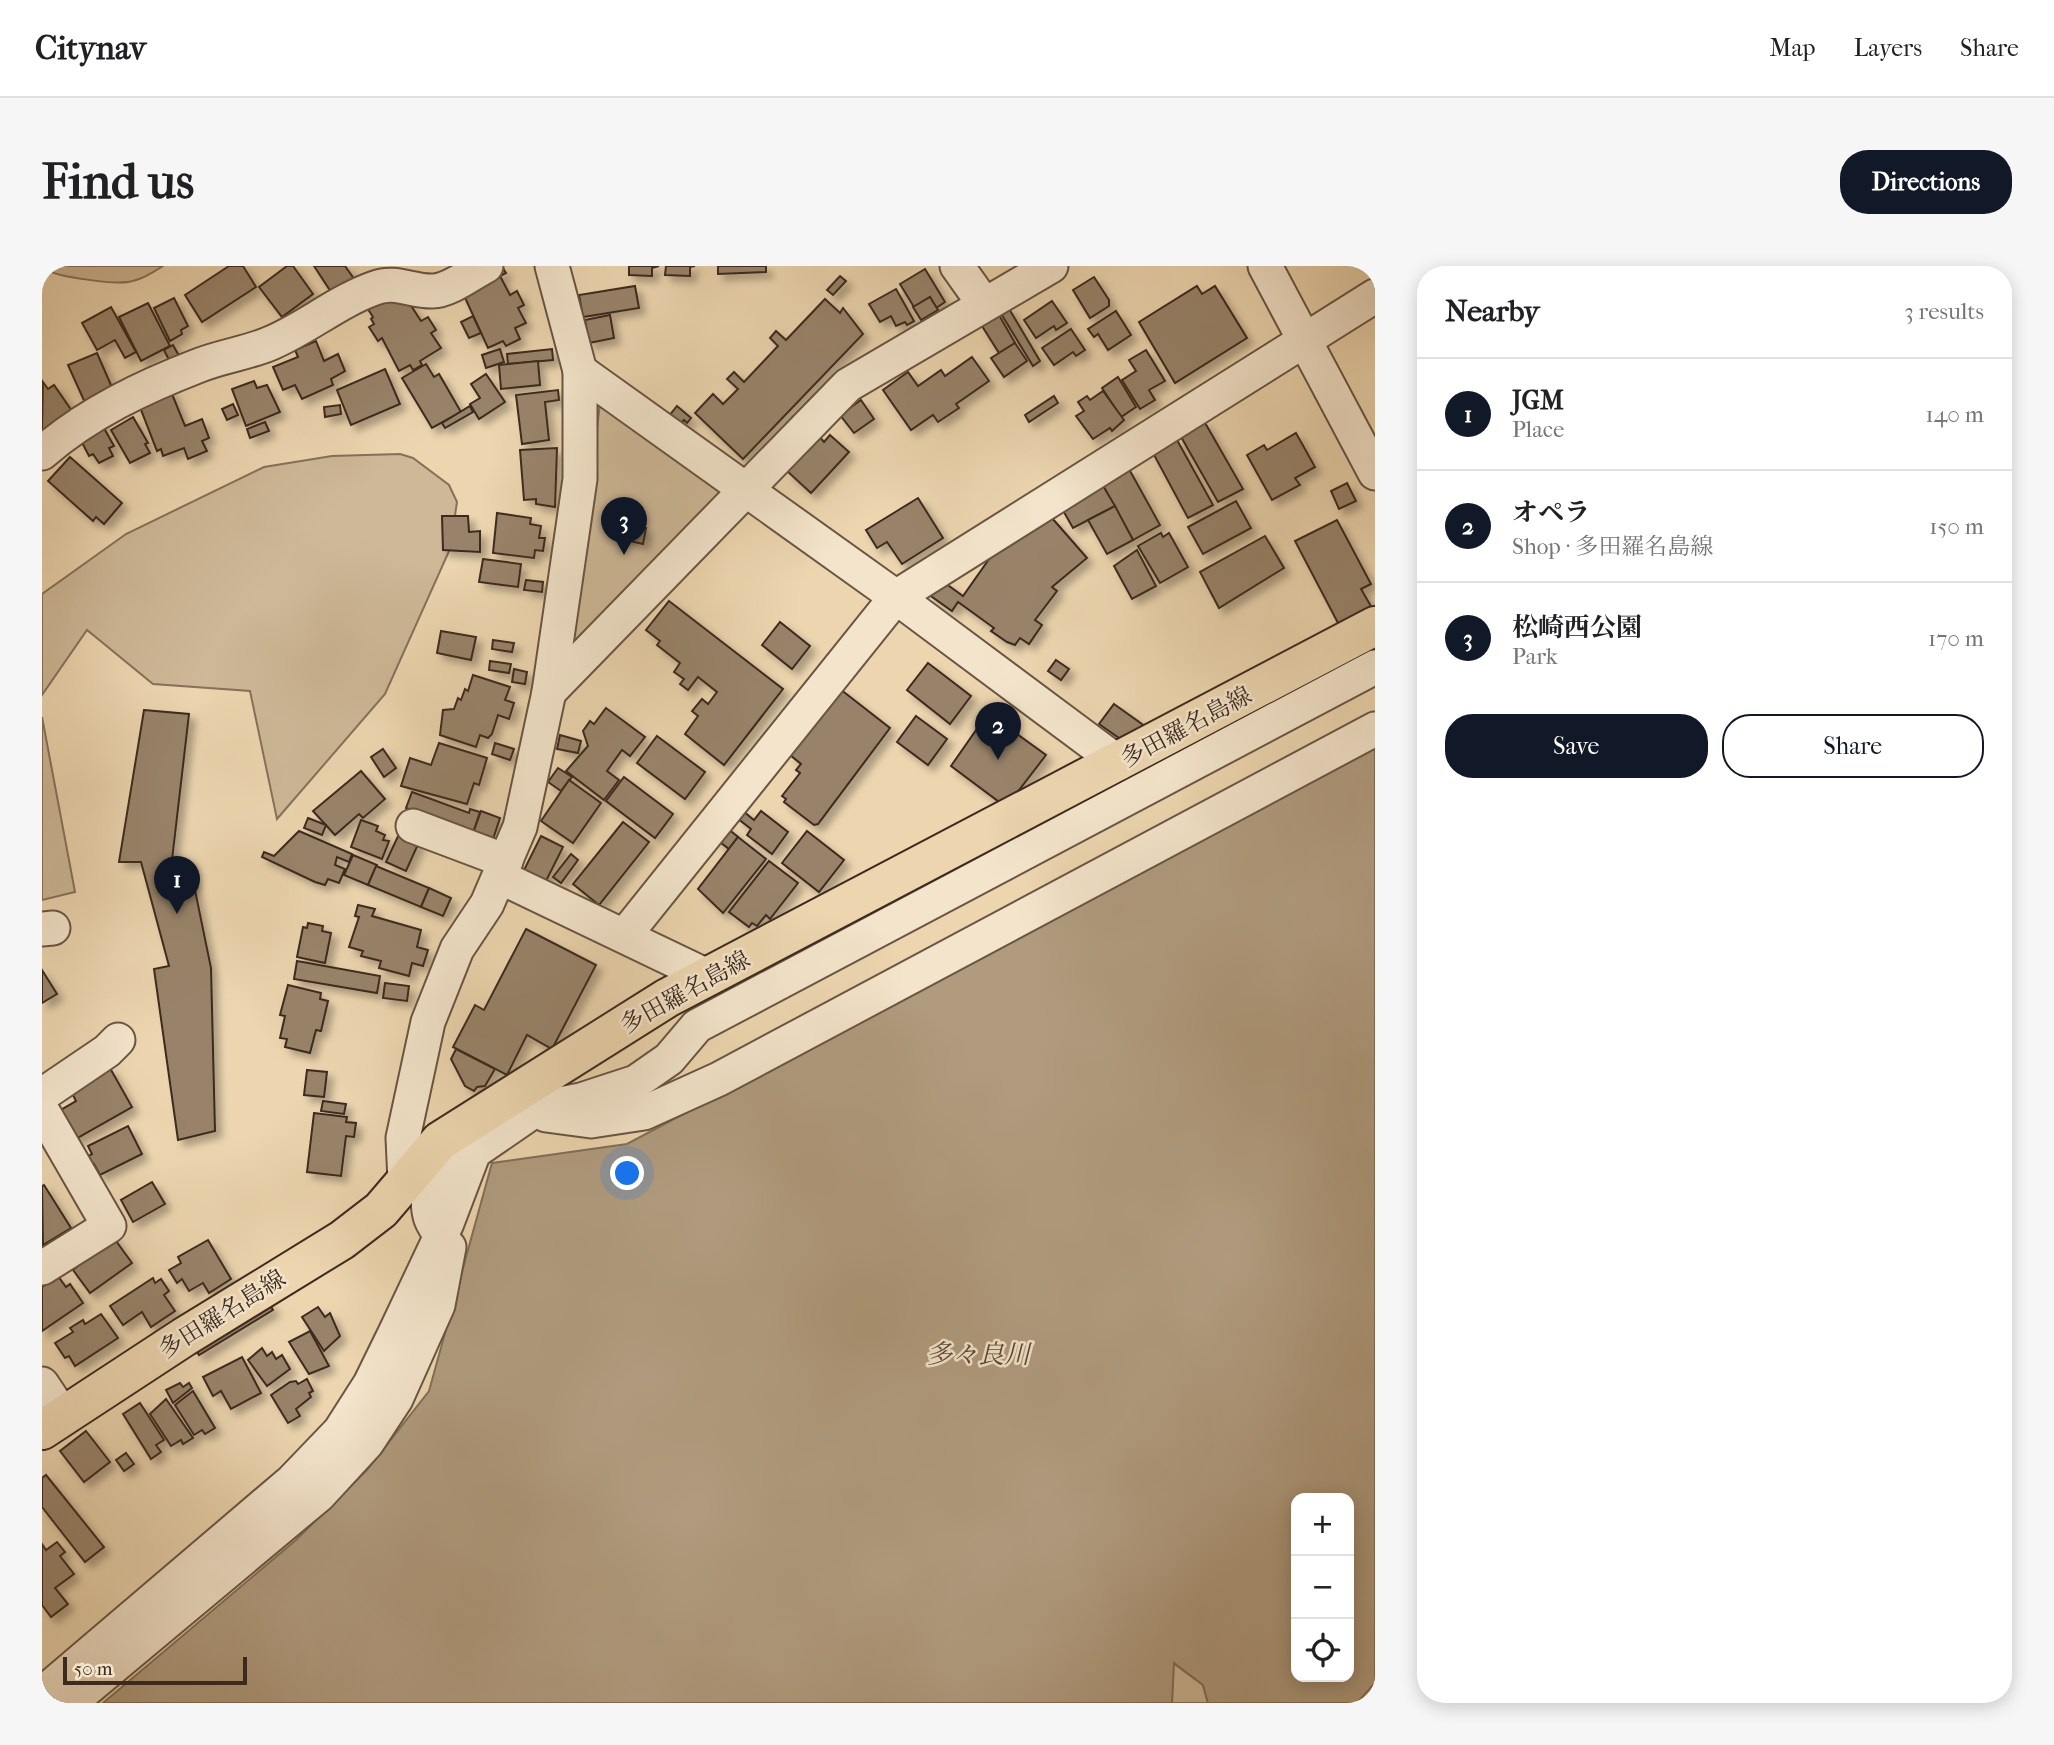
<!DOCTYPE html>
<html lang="en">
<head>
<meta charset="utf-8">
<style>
	:root { --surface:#fff; --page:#f6f6f6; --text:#202124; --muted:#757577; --line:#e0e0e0; --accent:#111827 }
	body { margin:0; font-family:"IM FELL French Canon","Noto Serif JP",serif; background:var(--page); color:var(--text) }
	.controls { position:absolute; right:21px; bottom:21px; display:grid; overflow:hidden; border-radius:14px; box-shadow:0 4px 18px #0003 }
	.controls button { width:63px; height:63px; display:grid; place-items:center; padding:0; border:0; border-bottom:2px solid var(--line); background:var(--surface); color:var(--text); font:35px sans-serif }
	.scale { position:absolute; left:21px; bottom:18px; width:184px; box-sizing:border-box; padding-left:7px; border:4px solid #3d2a1f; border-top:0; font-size:19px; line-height:24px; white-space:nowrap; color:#3d2a1f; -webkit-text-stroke:5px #f3e4cb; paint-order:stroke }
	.you { position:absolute; left:586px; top:908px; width:24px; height:24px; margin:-18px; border:5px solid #fff; border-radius:50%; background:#1a73e8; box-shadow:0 0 0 10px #1a73e833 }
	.badge { display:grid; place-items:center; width:46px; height:46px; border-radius:50%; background:var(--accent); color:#fff; font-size:23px; font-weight:700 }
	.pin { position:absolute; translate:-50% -58px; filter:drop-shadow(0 2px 4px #0008) }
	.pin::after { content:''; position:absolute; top:37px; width:24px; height:21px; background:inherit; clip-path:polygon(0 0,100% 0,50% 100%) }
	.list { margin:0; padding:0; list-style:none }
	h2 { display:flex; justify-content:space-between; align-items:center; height:91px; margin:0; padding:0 28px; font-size:30px }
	h2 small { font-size:23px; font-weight:400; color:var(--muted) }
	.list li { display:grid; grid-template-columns:46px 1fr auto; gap:21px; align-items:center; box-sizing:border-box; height:112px; padding:0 28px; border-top:2px solid var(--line) }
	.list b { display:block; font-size:26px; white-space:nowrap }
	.list p { margin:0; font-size:23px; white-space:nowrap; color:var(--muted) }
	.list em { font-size:23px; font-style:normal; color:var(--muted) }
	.actions { display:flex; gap:14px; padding:21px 28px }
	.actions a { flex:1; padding:16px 0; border:2px solid var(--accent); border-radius:28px; text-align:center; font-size:24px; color:var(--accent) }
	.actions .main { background:var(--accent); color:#fff }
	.icon { flex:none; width:38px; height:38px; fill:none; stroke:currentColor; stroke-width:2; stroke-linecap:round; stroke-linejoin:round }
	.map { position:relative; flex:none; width:1333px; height:1437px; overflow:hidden; border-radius:28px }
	header { display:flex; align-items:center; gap:42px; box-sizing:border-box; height:98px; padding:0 35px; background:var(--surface); border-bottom:2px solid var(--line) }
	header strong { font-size:33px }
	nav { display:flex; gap:38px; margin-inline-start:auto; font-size:24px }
	.intro { display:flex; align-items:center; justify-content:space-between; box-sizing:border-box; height:168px; padding:0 42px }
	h1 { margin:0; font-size:49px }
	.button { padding:18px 32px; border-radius:28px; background:var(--accent); color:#fff; font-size:24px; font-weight:700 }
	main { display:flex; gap:42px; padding:0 42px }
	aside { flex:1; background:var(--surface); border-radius:28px; box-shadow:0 4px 18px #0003 }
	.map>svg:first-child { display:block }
	.green { fill:#ceb897; stroke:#86715b; stroke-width:2 }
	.water { fill:#b09b7e; stroke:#826e58; stroke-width:2; fill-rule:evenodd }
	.building { fill:#98836a; stroke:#3d2a1f; stroke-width:2; filter:url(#shadow) }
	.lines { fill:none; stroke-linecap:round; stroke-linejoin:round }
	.minor-casing { stroke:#695543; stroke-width:37 }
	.major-casing { stroke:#3d2a1f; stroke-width:42 }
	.minor { stroke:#f3e4cb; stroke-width:33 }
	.major { stroke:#ecd5af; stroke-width:38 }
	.labels { text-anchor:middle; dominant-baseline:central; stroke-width:5; stroke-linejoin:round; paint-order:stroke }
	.street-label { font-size:24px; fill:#3d2a1f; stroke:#f3e4cb }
	.water-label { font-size:26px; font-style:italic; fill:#5a4637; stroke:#f3e4cb }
</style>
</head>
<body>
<header>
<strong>Citynav</strong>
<nav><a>Map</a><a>Layers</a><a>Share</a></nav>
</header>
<div class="intro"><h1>Find us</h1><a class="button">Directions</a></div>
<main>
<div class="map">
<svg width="1333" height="1437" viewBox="0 0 1333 1437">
	<defs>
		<filter id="shadow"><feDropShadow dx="6" dy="6" stdDeviation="3.5" flood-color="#0004"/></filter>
	</defs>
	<rect width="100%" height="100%" fill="#ecd5af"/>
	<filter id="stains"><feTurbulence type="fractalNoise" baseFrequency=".00286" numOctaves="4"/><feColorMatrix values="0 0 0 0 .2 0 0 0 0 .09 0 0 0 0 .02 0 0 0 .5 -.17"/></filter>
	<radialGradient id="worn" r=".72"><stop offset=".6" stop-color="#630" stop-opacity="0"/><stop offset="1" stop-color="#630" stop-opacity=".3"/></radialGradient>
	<g class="green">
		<path d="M0,0H121C110,7 99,14 86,16C71,18 5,11 0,0Z"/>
		<polygon points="558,137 683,229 529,388"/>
		<polygon points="358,188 371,192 407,219 415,236 408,283 343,428 235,553 208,425 111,418 45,364 0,429 0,328 84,268 222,201 290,190"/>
		<polygon points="0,451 33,626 0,634"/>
		<polygon points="1131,1397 1161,1419 1166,1437 1130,1437"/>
	</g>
	<path class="water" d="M1333,481V1417L1315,1437H1166L1161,1419L1132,1397L1130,1437H61L254,1274L325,1204L387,1125L450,897L585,878ZM1254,1232H1307V1411H1254Z"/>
	<g class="building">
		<polygon points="187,0 201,0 214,21 160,56 143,29"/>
		<polygon points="245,0 251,0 271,28 240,51 217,21"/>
		<polygon points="272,0 303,0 315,17 293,32"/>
		<polygon points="587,0 617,0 610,2 610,10 587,9"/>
		<polygon points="624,0 653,0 648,1 648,10 623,9"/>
		<polygon points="676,0 724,0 724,6 676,8"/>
		<polygon points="461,2 464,7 458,10 468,29 475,25 482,39 476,42 484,57 473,62 478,73 464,80 461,75 446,82 419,23"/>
		<polygon points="883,3 903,36 894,42 888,31 872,41 858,18"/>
		<polygon points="798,10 804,15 791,29 785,24"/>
		<polygon points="1052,11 1067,34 1067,40 1048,52 1031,24"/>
		<polygon points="593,20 597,42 541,51 537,29"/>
		<polygon points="1155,20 1160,28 1173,20 1205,72 1133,117 1097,56"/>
		<polygon points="854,23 872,55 865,59 863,56 854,60 849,50 838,56 827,38"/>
		<polygon points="353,27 364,32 379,55 386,51 394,64 389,67 399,82 378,95 380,99 371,104 368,99 357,105 340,72 336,75 327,61 332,58 329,53 331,51 324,40"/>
		<polygon points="888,31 896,44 879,54 871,41"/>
		<polygon points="132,32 146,60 139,64 140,68 128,75 112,42"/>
		<polygon points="783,33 798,47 801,42 821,68 701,193 653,147 671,128 681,138 696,123 685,113 692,106 702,116 736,80 728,72 734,65 744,74"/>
		<polygon points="1010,35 1025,57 1014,64 1012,60 994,72 982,54"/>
		<polygon points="106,37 128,80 99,95 77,51"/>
		<polygon points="69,41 94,86 83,92 73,74 55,84 40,57"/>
		<polygon points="966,41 998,95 991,100 958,46"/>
		<polygon points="1074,45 1089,69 1066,84 1056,68 1052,71 1046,63"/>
		<polygon points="568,49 572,72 547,77 543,54"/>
		<polygon points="957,49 973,77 957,87 940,60"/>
		<polygon points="431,50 439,67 427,72 419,56"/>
		<polygon points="1029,63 1043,84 1034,90 1031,86 1012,99 1000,82"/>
		<polygon points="274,75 282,95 296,88 303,105 289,113 291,119 260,133 253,119 241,124 231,101 256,91 253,84"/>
		<polygon points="973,77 985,95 962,111 949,92"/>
		<polygon points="131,79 140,95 130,100 122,84"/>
		<polygon points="458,83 462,96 444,102 440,89"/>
		<polygon points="510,83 511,94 466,98 465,88"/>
		<polygon points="1104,84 1123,115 1107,124 1113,134 1098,143 1080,114 1094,105 1087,94"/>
		<polygon points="55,87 72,126 44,139 26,99"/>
		<polygon points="930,91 947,115 914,138 917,142 896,156 891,149 869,164 841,124 866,106 876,120 899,104 903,110"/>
		<polygon points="496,95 498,119 459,123 457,99"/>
		<polygon points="384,98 392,111 397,108 419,146 390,162 360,112"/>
		<polygon points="343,103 358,138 309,159 295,124"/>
		<polygon points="444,108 463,136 437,153 428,138 438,132 429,118"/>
		<polygon points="1076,111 1094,141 1079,151 1060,122"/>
		<polygon points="212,115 215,122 225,119 238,146 204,160 190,123"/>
		<polygon points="1,116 6,123 12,119 30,145 3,170 0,165"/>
		<polygon points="128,123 143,160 160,153 167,172 160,175 165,185 146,193 142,182 121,190 119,183 115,185 96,136"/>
		<polygon points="516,124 517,134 503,136 507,174 480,178 474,129"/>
		<polygon points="1061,125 1082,154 1070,165 1068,162 1051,173 1034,150 1042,145 1036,136 1045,130 1048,134"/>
		<polygon points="1012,130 1016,137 987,156 983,149"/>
		<polygon points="819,134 832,153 812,167 798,149"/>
		<polygon points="191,138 196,149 185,154 180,143"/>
		<polygon points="298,139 299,148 283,151 282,141"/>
		<polygon points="428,140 431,146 403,162 400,157"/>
		<polygon points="635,140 649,152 645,157 642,154 637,159 627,150"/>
		<polygon points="91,151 106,177 103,178 108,187 88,197 69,164"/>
		<polygon points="58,155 72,180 67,182 71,190 57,197 51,188 47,190 35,167"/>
		<polygon points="1162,155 1201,223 1176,236 1138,169"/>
		<polygon points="223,156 227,165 208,172 205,163"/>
		<polygon points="1254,167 1273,201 1253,212 1258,219 1230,234 1205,189 1222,179 1225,184"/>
		<polygon points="788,169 807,186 769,227 745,205 777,170 782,176"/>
		<polygon points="1135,174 1171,239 1146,252 1111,187"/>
		<polygon points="515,182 513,241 494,238 494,233 482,234 478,184"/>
		<polygon points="28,191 80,237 62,258 54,251 51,255 6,215"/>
		<polygon points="1087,203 1118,259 1091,274 1060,218"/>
		<polygon points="1305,217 1314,235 1297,243 1289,225"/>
		<polygon points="1060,218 1073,240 1031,262 1019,241"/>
		<polygon points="876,232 901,272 860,298 845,276 835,282 824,264"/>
		<polygon points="1194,235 1209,262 1161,288 1146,261"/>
		<polygon points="1073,240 1091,274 1065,288 1046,254"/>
		<polygon points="455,247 489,252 488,258 499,260 497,272 503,272 501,285 493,284 492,292 451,287"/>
		<polygon points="400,250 426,250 427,266 438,265 438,286 401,284"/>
		<polygon points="1010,252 1045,292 1010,321 1015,325 993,354 1000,359 987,378 978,372 973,379 965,376 949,365 952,362 916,336 910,345 886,328 903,317 921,330 952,286"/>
		<polygon points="1295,254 1329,318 1319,323 1330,342 1297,359 1253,275"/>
		<polygon points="587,258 604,262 601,278 584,274"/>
		<polygon points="1119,267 1121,271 1127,267 1146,301 1118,317 1096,280"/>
		<polygon points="1223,270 1242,302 1177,342 1158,306"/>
		<polygon points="1095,284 1114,320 1090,333 1072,300"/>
		<polygon points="441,293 479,298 476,321 437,316"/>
		<polygon points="484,314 501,316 500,326 482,324"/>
		<polygon points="627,335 741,423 682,499 643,468 656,450 650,445 660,433 666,438 675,426 656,411 646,424 638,418 642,413 632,406 638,397 615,379 618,375 604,364"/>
		<polygon points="738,356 768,380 750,403 720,379"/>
		<polygon points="399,365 434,371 429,394 395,387"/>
		<polygon points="451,374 472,377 470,386 450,383"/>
		<polygon points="1014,394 1027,403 1019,414 1006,405"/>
		<polygon points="448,395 469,398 467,407 447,404"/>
		<polygon points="886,397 929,430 908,458 865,424"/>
		<polygon points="472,403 485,406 483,418 470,416"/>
		<polygon points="431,409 468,421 463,434 472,437 467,453 456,449 450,468 446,472 438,469 434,481 398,469 401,444 412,443 416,432 419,434 423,423 426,425"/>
		<polygon points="798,423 848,462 776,558 772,559 742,536 744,533 740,530 758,507 754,504 759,498 748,489"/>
		<polygon points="1072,438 1104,461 1084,472 1077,472 1057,458"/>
		<polygon points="564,442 603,471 588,490 580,484 565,505 577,514 562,534 524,505 546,480 541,465 548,455 552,458"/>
		<polygon points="102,444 147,448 130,594 147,595 169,702 173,865 136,874 112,703 127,700 99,596 77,596"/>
		<polygon points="946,447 1004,489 964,541 909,500"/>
		<polygon points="874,450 905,473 886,499 855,476"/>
		<polygon points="518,469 539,475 536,487 515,483"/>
		<polygon points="615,470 663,506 643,533 595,497"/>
		<polygon points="397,477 445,492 437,519 432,517 425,538 359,520 368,492 389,499"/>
		<polygon points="453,477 472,483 468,494 450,488"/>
		<polygon points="341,483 354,502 342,511 329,491"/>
		<polygon points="516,502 530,511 519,525 506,516"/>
		<polygon points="319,505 343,533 321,552 317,548 293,569 271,545"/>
		<polygon points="582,511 631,548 613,572 564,535"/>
		<polygon points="527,514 559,537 531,577 499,555"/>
		<polygon points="370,526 427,547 428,543 438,546 430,570 364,542"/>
		<polygon points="439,545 458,552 450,576 430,570"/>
		<polygon points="701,545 712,554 719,545 746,566 730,588 705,569 709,563 695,552"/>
		<polygon points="266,552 284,559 280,569 262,562"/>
		<polygon points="319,554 336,560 334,565 343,569 341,574 347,575 340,593 309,581"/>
		<polygon points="581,556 607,576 557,639 531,618"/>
		<polygon points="684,561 696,571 687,583 674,573"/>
		<polygon points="257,565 310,588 307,596 295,591 293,599 303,603 297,617 286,613 283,619 273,616 220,591 222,586 232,590"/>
		<polygon points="765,565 802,594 777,626 740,597"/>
		<polygon points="357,568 377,576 364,605 344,596"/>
		<polygon points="499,570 521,581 504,615 482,604"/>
		<polygon points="696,571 724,593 681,647 656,623"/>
		<polygon points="529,588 536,594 519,617 511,611"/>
		<polygon points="311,589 335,599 326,619 302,609"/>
		<polygon points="727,595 756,617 728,653 724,649 715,660 710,657 707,661 687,646"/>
		<polygon points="334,600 387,622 379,641 326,619"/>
		<polygon points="387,622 409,632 401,650 379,641"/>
		<polygon points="316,639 333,643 330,650 379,664 375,681 386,684 381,700 370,697 367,710 337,702 339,695 319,690 321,685 307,681 317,651 313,650"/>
		<polygon points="266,657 281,660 280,665 289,667 283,697 255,691 261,661 265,662"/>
		<polygon points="484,663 554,699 510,783 485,769 465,809 411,781 433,739 442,744"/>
		<polygon points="255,695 338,710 335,727 252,713"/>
		<polygon points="0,704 15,728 0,737"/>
		<polygon points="343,717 367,720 365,735 341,732"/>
		<polygon points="246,719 279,727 278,733 286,735 279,765 274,764 268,787 243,781 245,773 238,772 243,750 238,749"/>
		<polygon points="414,783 453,803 443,820 435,821 432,825 423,820 409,793"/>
		<polygon points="68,802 90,841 30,875 17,845 34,835 29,825"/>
		<polygon points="265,804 285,806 282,831 262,829"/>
		<polygon points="281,835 304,838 302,848 279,845"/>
		<polygon points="272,847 305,851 304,856 314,857 312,871 304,870 299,910 265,906"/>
		<polygon points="86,860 100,888 58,909 52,898 45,902 41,893 50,888 46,880"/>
		<polygon points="110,916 123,938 91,956 79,934"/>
		<polygon points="2,919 29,962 1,979 0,920"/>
		<polygon points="69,968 90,997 48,1027 31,1004 38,998 35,994"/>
		<polygon points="166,974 189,1013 167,1027 161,1017 147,1025 140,1013 135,1017 127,1004 139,997 136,991"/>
		<polygon points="16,1010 24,1021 28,1018 41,1037 0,1065 0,1021"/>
		<polygon points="111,1012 113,1017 119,1013 127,1025 122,1029 133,1045 109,1061 100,1046 81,1059 68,1040"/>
		<polygon points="227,1037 231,1044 157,1089 153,1082"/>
		<polygon points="276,1041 283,1051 288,1047 298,1070 282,1085 260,1051"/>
		<polygon points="59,1048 76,1072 33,1100 27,1090 23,1092 13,1077 31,1066 28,1062 41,1054 43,1058"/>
		<polygon points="268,1065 287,1100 267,1108 247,1076"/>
		<polygon points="220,1082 225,1090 230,1086 234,1093 240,1089 248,1103 225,1120 206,1094"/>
		<polygon points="200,1091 219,1127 189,1143 179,1125 171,1130 161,1111"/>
		<polygon points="265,1113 271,1125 267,1127 269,1131 254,1143 258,1150 246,1157 229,1129 248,1116 254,1115 256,1118"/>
		<polygon points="138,1117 141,1121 147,1117 150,1122 131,1137 124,1124"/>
		<polygon points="151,1125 173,1162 163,1168 160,1164 152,1169 133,1139"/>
		<polygon points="124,1133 151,1172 141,1178 139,1174 129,1180 108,1148"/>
		<polygon points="98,1137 122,1174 114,1179 119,1186 109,1193 81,1148"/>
		<polygon points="44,1165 68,1196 42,1216 18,1185"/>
		<polygon points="84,1187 92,1198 82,1205 74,1194"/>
		<polygon points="4,1209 62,1281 43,1296 0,1241 0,1212"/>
		<polygon points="15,1276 23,1286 18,1290 32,1308 13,1322 26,1338 9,1351 0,1339 0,1278 4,1284"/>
	</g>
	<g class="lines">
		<g class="minor-casing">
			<g id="minor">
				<polyline points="915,0 942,38"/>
				<polyline points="1223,0 1333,207"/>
				<polyline points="538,105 854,331 1077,497"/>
				<path d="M0,187C46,147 101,121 158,99C181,90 206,87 229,77C266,61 296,35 333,22C353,14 371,26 391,25C407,25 430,7 444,0"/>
				<polyline points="507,426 806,119 1009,0"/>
				<polyline points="371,560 464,595"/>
				<polyline points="458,611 667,711"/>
				<polyline points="0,663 11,662"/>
				<polyline points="583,669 854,331 1333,30"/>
				<polyline points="0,829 65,785 76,774"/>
				<polyline points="0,844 67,960 0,1002"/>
				<polyline points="504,849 549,855 602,847 677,813 1333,463"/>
				<polyline points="363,915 361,872 386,756 415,683 445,638 478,561 507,426 538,213 538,105 510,0"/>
				<path d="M399,970C395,964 389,956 388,950C380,919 404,894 427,880L433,883"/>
				<polyline points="0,1118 20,1148"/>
				<polyline points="0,1428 250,1215 298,1165 328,1118 353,1067 405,957 432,886 496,842 539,834 594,816 627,793 655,760 1333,401"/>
				<polyline points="28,1437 277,1229 325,1177 354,1133 396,1039 407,981"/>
			</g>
		</g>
		<g class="major-casing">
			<polyline id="major" points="0,1164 142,1071 300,974 339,944 398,875 625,732 1333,360"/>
		</g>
		<use href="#minor" class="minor"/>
		<use href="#major" class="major"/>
	</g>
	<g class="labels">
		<g class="street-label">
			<text transform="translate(1144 461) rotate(-28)">多田羅名島線</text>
			<text transform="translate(643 726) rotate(-29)">多田羅名島線</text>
			<text transform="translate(180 1048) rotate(-32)">多田羅名島線</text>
		</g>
		<g class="water-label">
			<text x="936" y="1088">多々良川</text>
		</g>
	</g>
	<rect width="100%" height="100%" filter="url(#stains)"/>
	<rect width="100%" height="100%" fill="url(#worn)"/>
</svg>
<div class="controls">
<button>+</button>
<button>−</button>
<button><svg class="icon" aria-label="locate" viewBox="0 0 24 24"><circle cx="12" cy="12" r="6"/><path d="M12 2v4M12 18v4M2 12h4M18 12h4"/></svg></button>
</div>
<div class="scale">50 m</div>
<div class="you"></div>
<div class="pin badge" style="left:135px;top:648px">1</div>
<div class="pin badge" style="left:956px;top:494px">2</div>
<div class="pin badge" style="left:582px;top:289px">3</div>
</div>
<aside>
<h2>Nearby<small>3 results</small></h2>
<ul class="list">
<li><span class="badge">1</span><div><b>JGM</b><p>Place</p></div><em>140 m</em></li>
<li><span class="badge">2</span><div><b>オペラ</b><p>Shop · 多田羅名島線</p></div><em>150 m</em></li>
<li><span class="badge">3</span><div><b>松崎西公園</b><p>Park</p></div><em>170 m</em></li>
</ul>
<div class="actions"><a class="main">Save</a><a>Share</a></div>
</aside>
</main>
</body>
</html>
